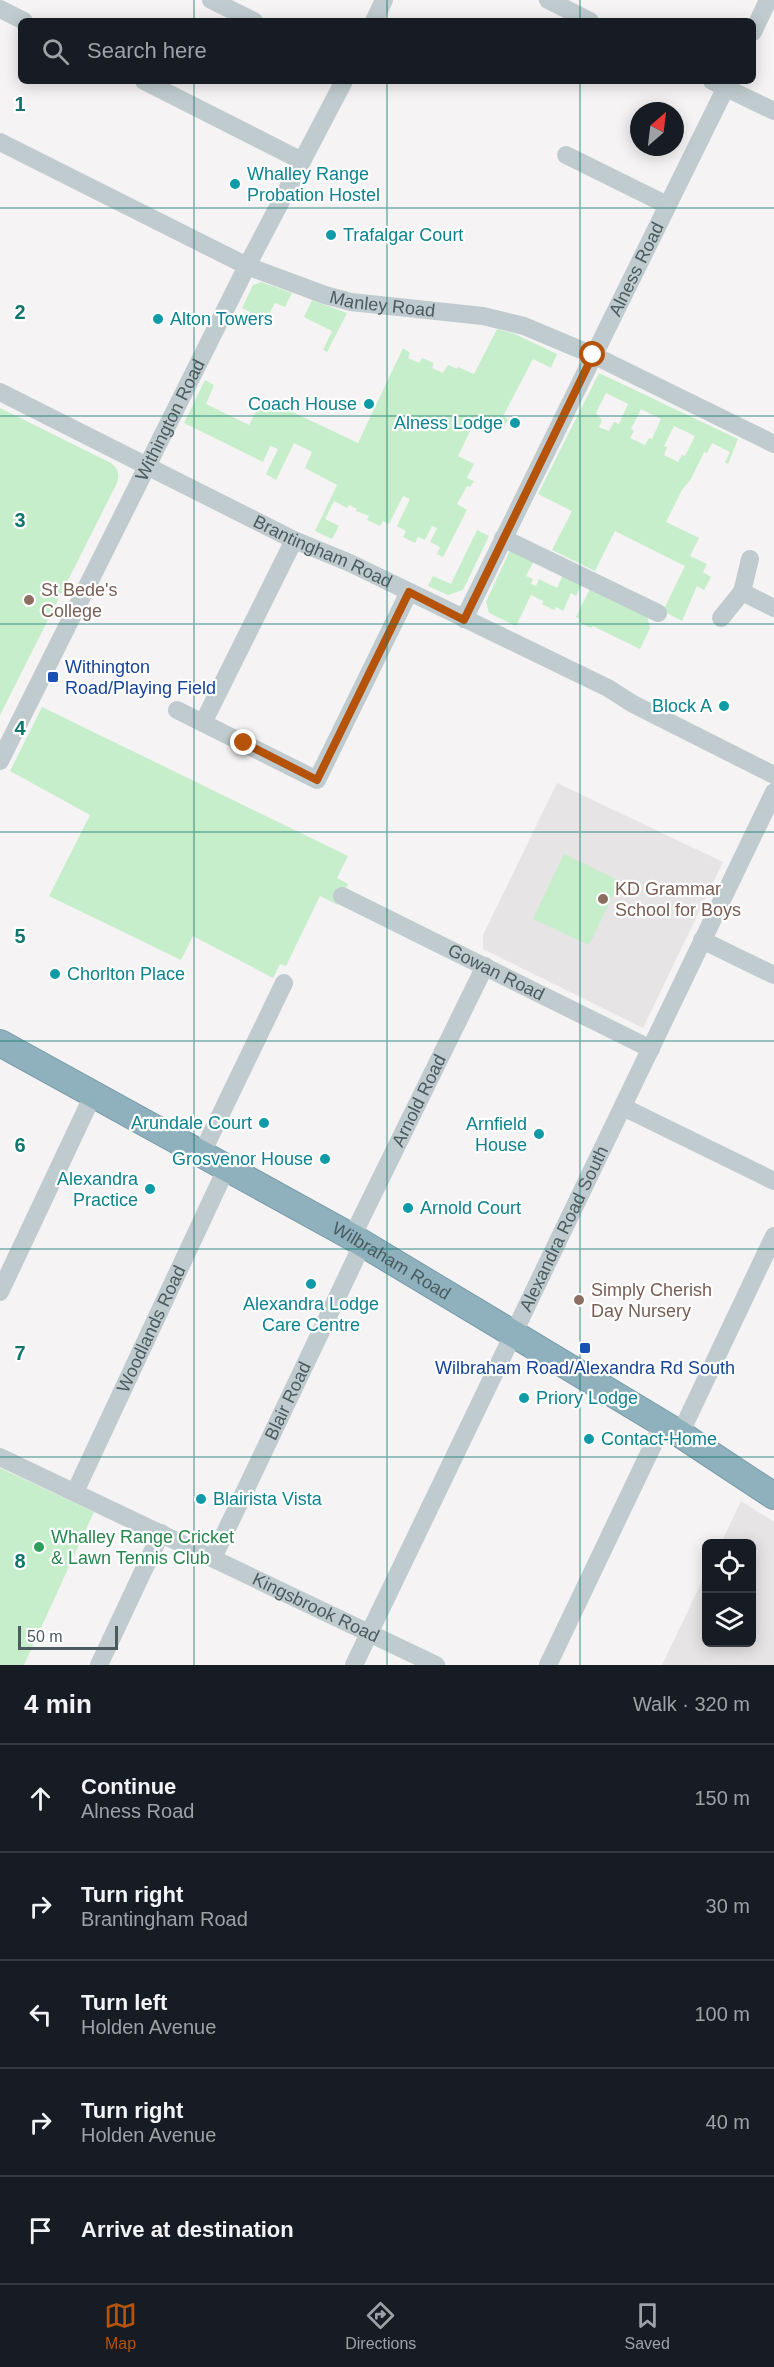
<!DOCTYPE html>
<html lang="en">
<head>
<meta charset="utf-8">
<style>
	:root { --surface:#171b24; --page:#20242c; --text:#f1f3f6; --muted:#9ea1a6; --line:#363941; --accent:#b45309 }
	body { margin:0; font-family:Arial,sans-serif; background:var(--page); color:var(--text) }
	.controls { position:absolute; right:18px; bottom:18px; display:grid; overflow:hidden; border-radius:9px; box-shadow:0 3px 15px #0003 }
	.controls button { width:54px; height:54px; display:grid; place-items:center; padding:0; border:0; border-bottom:2px solid var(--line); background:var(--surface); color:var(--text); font:30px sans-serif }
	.compass { position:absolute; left:630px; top:102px; width:54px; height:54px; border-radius:50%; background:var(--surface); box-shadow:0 3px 15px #0003; rotate:28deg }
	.scale { position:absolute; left:18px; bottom:15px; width:100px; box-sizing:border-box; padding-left:6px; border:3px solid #4b5b5f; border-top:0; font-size:16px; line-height:21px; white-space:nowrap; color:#4b5b5f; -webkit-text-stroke:4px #fff; paint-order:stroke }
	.stop { position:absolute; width:18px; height:18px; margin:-14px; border:4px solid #b45309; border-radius:50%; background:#fff }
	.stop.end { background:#b45309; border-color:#fff; box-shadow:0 2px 6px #0008 }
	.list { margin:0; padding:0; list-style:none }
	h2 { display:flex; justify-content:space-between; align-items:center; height:78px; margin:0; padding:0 24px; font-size:26px }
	h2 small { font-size:20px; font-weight:400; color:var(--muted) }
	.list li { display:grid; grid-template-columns:39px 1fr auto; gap:18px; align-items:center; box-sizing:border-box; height:108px; padding:0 24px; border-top:2px solid var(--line) }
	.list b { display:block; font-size:22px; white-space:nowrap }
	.list p { margin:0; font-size:20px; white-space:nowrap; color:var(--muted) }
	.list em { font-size:20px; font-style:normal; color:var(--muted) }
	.icon { flex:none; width:33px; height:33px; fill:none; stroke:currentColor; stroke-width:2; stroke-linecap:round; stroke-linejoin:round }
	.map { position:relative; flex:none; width:774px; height:1665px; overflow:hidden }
	.search { position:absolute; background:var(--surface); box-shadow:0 3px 15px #0003; left:18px; right:18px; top:18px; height:66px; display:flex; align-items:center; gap:15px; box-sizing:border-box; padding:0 21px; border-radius:9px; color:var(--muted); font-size:22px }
	.sheet { height:618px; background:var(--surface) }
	nav { display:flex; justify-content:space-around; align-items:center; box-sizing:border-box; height:84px; border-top:2px solid var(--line); background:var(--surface); font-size:16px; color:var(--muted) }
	nav a { display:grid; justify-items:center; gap:3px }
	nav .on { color:var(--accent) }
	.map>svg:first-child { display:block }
	.education { fill:#e6e4e5 }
	.green { fill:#c6eecb; fill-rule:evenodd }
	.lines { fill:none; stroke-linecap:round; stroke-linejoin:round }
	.highway-casing { stroke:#799ca9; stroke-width:28 }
	.minor { stroke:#bfcbce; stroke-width:18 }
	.highway { stroke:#8eb1bd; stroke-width:26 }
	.route { stroke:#b45309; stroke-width:8 }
	.grid { fill:none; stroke:#0f766e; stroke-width:1.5; stroke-opacity:0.55 }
	.culture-dot { fill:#0f9aa8; stroke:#fff; stroke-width:2 }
	.education-dot { fill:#8d6e63; stroke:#fff; stroke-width:2 }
	.transit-dot { fill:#1a4fb4; stroke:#fff; stroke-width:2 }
	.leisure-dot { fill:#2e9e5b; stroke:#fff; stroke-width:2 }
	.labels { text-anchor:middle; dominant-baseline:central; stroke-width:4.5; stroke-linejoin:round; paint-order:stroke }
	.culture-label { font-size:18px; fill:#0d838f; stroke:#fff; text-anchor:start }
	.street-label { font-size:18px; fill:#4b5b5f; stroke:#fff }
	.education-label { font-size:18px; fill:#785e54; stroke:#fff; text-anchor:start }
	.transit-label { font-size:18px; fill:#164399; stroke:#fff; text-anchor:start }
	.leisure-label { font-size:18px; fill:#27864d; stroke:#fff; text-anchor:start }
	.grid-label { font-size:20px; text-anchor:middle; font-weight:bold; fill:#0f766e; stroke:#fff; stroke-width:4.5; stroke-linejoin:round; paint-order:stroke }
</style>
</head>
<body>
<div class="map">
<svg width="774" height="1665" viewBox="0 0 774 1665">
	<rect width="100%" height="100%" fill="#f5f3f3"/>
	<g class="education">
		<polygon points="557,783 723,862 643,1028 483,949 483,935"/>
		<polygon points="741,1501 774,1522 774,1665 662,1665 706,1573 706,1642 752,1642 752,1544 721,1543"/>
	</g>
	<g class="green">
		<polygon points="261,282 292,293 285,307 275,303 266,320 242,308 253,285"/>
		<polygon points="312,300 347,313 327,352 323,350 332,331 304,317"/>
		<polygon points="497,329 515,334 557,354 551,368 533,359 503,416 508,419 503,429 497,426 493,434 473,425 458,456 474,464 467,478 474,481 470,487 467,486 457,504 467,510 443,557 437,554 440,547 430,542 437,528 432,526 425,540 418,537 415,543 403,537 406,531 397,526 410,499 403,496 389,524 383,521 380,526 367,520 369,516 356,511 357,509 349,505 347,508 334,501 325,519 339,526 332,539 315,531 337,485 305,468 312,452 294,443 276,480 266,474 278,449 270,446 263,462 184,423 205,380 214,385 206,404 249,425 263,398 358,443 403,348 410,353 408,358 419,363 422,358 434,363 432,368 443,373 448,365 457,369 458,367 474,374"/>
		<path d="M599,373L738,439L728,464L725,462L730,452L712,443L707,453L704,452L691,479L682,490L666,522L699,538L690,556L707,564L703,572L711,577L704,590L697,586L682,621L663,611L685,566L615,531L595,571L552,550L572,511L538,494ZM606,393L628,404L619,424L614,422L609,431L599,427L602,420L596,413ZM641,409L661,419L652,439L649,438L645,445L630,438L634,431L631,429ZM674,426L695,436L685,456L682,455L678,462L664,455L667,447L664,446Z"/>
		<path d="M0,408L111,463C119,469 120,476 116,485L0,715Z"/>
		<polygon points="477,530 489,536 463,590 448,595 428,586 433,576 451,584"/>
		<polygon points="510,550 534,561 526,576 533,579 531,584 536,586 539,579 557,588 563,575 582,584 576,596 571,593 563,611 556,607 554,610 542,604 543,601 531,595 516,626 489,613 486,602"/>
		<polygon points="590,589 647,616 650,628 640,649 593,626 591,628 578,622 580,619 576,617"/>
		<polygon points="42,707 348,856 337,878 348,884 338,905 320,896 286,966 280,964 273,978 193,936 181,960 49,896 90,815 10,771"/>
		<polygon points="564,854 620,881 589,945 533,919"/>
		<polygon points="0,1468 94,1512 24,1665 0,1665"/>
	</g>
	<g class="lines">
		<g class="highway-casing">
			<g id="highway">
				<path id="s11" d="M0,1043L352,1237L680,1434L774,1496"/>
			</g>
		</g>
		<g class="minor">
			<polyline points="211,0 254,21"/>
			<polyline points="548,0 590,21"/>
			<polyline points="0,9 24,21"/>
			<polyline points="374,21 384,0"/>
			<polyline points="753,32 768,0"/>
			<polyline points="144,81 302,161"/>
			<polyline points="712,81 774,111"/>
			<path id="s1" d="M0,142L247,266L325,295L351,302L483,316L524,326L593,355L774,444"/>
			<polyline points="566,155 667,205"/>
			<path id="s2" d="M0,392L294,540L350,563L608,688L633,704L774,775"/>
			<polyline points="503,538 658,613"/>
			<polyline points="742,592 774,608"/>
			<polyline points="721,618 742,592 750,559"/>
			<path id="s3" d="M464,619L729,81"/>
			<polyline points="177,710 317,780 409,592"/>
			<polyline points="203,723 294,540"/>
			<path id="s4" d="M0,761L247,266L344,81"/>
			<path id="s5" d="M342,896L651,1049"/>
			<polyline points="702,940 774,975"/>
			<polyline points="623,1107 774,1181"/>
			<polyline points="202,1153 284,983"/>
			<path id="s6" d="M352,1237L485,966"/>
			<polyline points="0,1292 94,1093"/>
			<polyline points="680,1434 774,1236"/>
			<path id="s7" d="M0,1457L436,1665"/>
			<path id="s8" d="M75,1492L227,1167"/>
			<path id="s9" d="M213,1558L363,1243"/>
			<polyline points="99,1665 161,1533"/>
			<path id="s10" d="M354,1665L774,792"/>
			<polyline points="548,1665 663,1424"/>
		</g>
		<use href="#highway" class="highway"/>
	</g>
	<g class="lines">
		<polyline class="route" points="244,743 317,780 409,592 464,620 593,355"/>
	</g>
	<path class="grid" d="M194,0V21M387,0V21M580,0V21M194,81V1665M387,81V1665M580,81V1665M0,208H774M0,416H774M0,624H774M0,832H774M0,1041H774M0,1249H774M0,1457H774"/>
	<g class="culture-dot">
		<circle cx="235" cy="184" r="6"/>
		<circle cx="331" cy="235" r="6"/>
		<circle cx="158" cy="319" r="6"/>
		<circle cx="369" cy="404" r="6"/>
		<circle cx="515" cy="423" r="6"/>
		<circle cx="724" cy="706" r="6"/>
		<circle cx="55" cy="974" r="6"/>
		<circle cx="264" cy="1123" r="6"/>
		<circle cx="539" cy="1134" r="6"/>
		<circle cx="325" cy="1159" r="6"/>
		<circle cx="150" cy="1189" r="6"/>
		<circle cx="408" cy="1208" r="6"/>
		<circle cx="311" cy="1284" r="6"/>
		<circle cx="524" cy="1398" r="6"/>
		<circle cx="589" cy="1439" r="6"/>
		<circle cx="201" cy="1499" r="6"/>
	</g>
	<g class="education-dot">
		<circle cx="29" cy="600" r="6"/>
		<circle cx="603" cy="899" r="6"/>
		<circle cx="579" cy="1300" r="6"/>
	</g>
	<g class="transit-dot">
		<rect x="47" y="671" width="12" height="12" rx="3"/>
		<rect x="579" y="1342" width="12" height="12" rx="3"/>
	</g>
	<circle class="leisure-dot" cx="39" cy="1547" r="6"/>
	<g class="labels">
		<g class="culture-label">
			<text x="247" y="174">Whalley Range<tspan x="247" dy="21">Probation Hostel</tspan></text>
			<text x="343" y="235">Trafalgar Court</text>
			<text x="170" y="319">Alton Towers</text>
			<text x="357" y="404" text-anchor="end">Coach House</text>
			<text x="503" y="423" text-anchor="end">Alness Lodge</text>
			<text x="712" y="706" text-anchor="end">Block A</text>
			<text x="67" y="974">Chorlton Place</text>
			<text x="252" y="1123" text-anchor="end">Arundale Court</text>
			<text x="527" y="1124" text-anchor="end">Arnfield<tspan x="527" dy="21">House</tspan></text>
			<text x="313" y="1159" text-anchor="end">Grosvenor House</text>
			<text x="138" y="1179" text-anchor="end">Alexandra<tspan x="138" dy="21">Practice</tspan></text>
			<text x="420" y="1208">Arnold Court</text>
			<text x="311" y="1304" text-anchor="middle">Alexandra Lodge<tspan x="311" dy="21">Care Centre</tspan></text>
			<text x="536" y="1398">Priory Lodge</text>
			<text x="601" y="1439">Contact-Home</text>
			<text x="213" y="1499">Blairista Vista</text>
		</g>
		<g class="street-label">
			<text stroke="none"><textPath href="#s3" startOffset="390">Alness Road</textPath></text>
			<text stroke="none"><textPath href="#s1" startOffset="418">Manley Road</textPath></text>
			<text stroke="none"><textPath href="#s4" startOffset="381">Withington Road</textPath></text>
			<text stroke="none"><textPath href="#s2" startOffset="360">Brantingham Road</textPath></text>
			<text stroke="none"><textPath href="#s5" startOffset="172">Gowan Road</textPath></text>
			<text stroke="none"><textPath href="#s6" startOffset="152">Arnold Road</textPath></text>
			<text stroke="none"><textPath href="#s10" startOffset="484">Alexandra Road South</textPath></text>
			<text stroke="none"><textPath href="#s11" startOffset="448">Wilbraham Road</textPath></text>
			<text stroke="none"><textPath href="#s8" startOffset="180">Woodlands Road</textPath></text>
			<text stroke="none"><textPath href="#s9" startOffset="174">Blair Road</textPath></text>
			<text stroke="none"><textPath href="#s7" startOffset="350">Kingsbrook Road</textPath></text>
		</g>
		<g class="education-label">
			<text x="41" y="590">St Bede's<tspan x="41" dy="21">College</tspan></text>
			<text x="615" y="889">KD Grammar<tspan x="615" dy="21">School for Boys</tspan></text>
			<text x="591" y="1290">Simply Cherish<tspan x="591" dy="21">Day Nursery</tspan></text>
		</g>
		<g class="transit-label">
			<text x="65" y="667">Withington<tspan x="65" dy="21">Road/Playing Field</tspan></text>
			<text x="585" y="1368" text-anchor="middle">Wilbraham Road/Alexandra Rd South</text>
		</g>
		<g class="leisure-label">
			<text x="51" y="1537">Whalley Range Cricket<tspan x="51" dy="21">&amp; Lawn Tennis Club</tspan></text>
		</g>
	</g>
	<g class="grid-label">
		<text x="20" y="111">1</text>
		<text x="20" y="319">2</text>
		<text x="20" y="527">3</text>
		<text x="20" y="735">4</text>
		<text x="20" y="943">5</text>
		<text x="20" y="1152">6</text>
		<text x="20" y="1360">7</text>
		<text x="20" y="1568">8</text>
	</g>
</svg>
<div class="controls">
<button><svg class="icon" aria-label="locate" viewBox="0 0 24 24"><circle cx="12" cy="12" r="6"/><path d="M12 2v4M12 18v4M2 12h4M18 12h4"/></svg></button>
<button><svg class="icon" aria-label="layers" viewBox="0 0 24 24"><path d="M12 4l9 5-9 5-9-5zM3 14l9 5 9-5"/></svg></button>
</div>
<svg class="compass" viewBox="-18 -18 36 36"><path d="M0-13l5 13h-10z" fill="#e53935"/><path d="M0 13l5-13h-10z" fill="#9ea1a6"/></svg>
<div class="scale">50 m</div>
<div class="stop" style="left:593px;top:355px"></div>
<div class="stop end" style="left:244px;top:743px"></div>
<div class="search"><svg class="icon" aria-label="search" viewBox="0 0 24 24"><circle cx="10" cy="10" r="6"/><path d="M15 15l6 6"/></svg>Search here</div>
</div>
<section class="sheet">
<h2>4 min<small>Walk · 320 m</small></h2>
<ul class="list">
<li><svg class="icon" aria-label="ahead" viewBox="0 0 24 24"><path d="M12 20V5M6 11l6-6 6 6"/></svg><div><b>Continue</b><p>Alness Road</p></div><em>150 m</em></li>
<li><svg class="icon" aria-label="right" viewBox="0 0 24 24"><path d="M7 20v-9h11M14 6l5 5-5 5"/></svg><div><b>Turn right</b><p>Brantingham Road</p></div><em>30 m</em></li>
<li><svg class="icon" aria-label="left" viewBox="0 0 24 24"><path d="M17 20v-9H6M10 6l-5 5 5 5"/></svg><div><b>Turn left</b><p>Holden Avenue</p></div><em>100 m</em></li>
<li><svg class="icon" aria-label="right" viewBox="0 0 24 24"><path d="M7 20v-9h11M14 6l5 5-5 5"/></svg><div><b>Turn right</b><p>Holden Avenue</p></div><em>40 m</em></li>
<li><svg class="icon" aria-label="arrive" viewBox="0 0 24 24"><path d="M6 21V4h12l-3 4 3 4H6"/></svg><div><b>Arrive at destination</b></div></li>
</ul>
</section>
<nav>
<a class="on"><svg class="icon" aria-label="map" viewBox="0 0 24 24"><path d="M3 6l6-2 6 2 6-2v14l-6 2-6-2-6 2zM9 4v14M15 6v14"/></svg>Map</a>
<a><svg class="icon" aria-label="directions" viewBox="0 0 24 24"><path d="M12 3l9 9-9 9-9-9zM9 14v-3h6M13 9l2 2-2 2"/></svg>Directions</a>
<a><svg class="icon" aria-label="saved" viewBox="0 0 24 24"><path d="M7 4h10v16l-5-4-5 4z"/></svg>Saved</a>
</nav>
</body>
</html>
